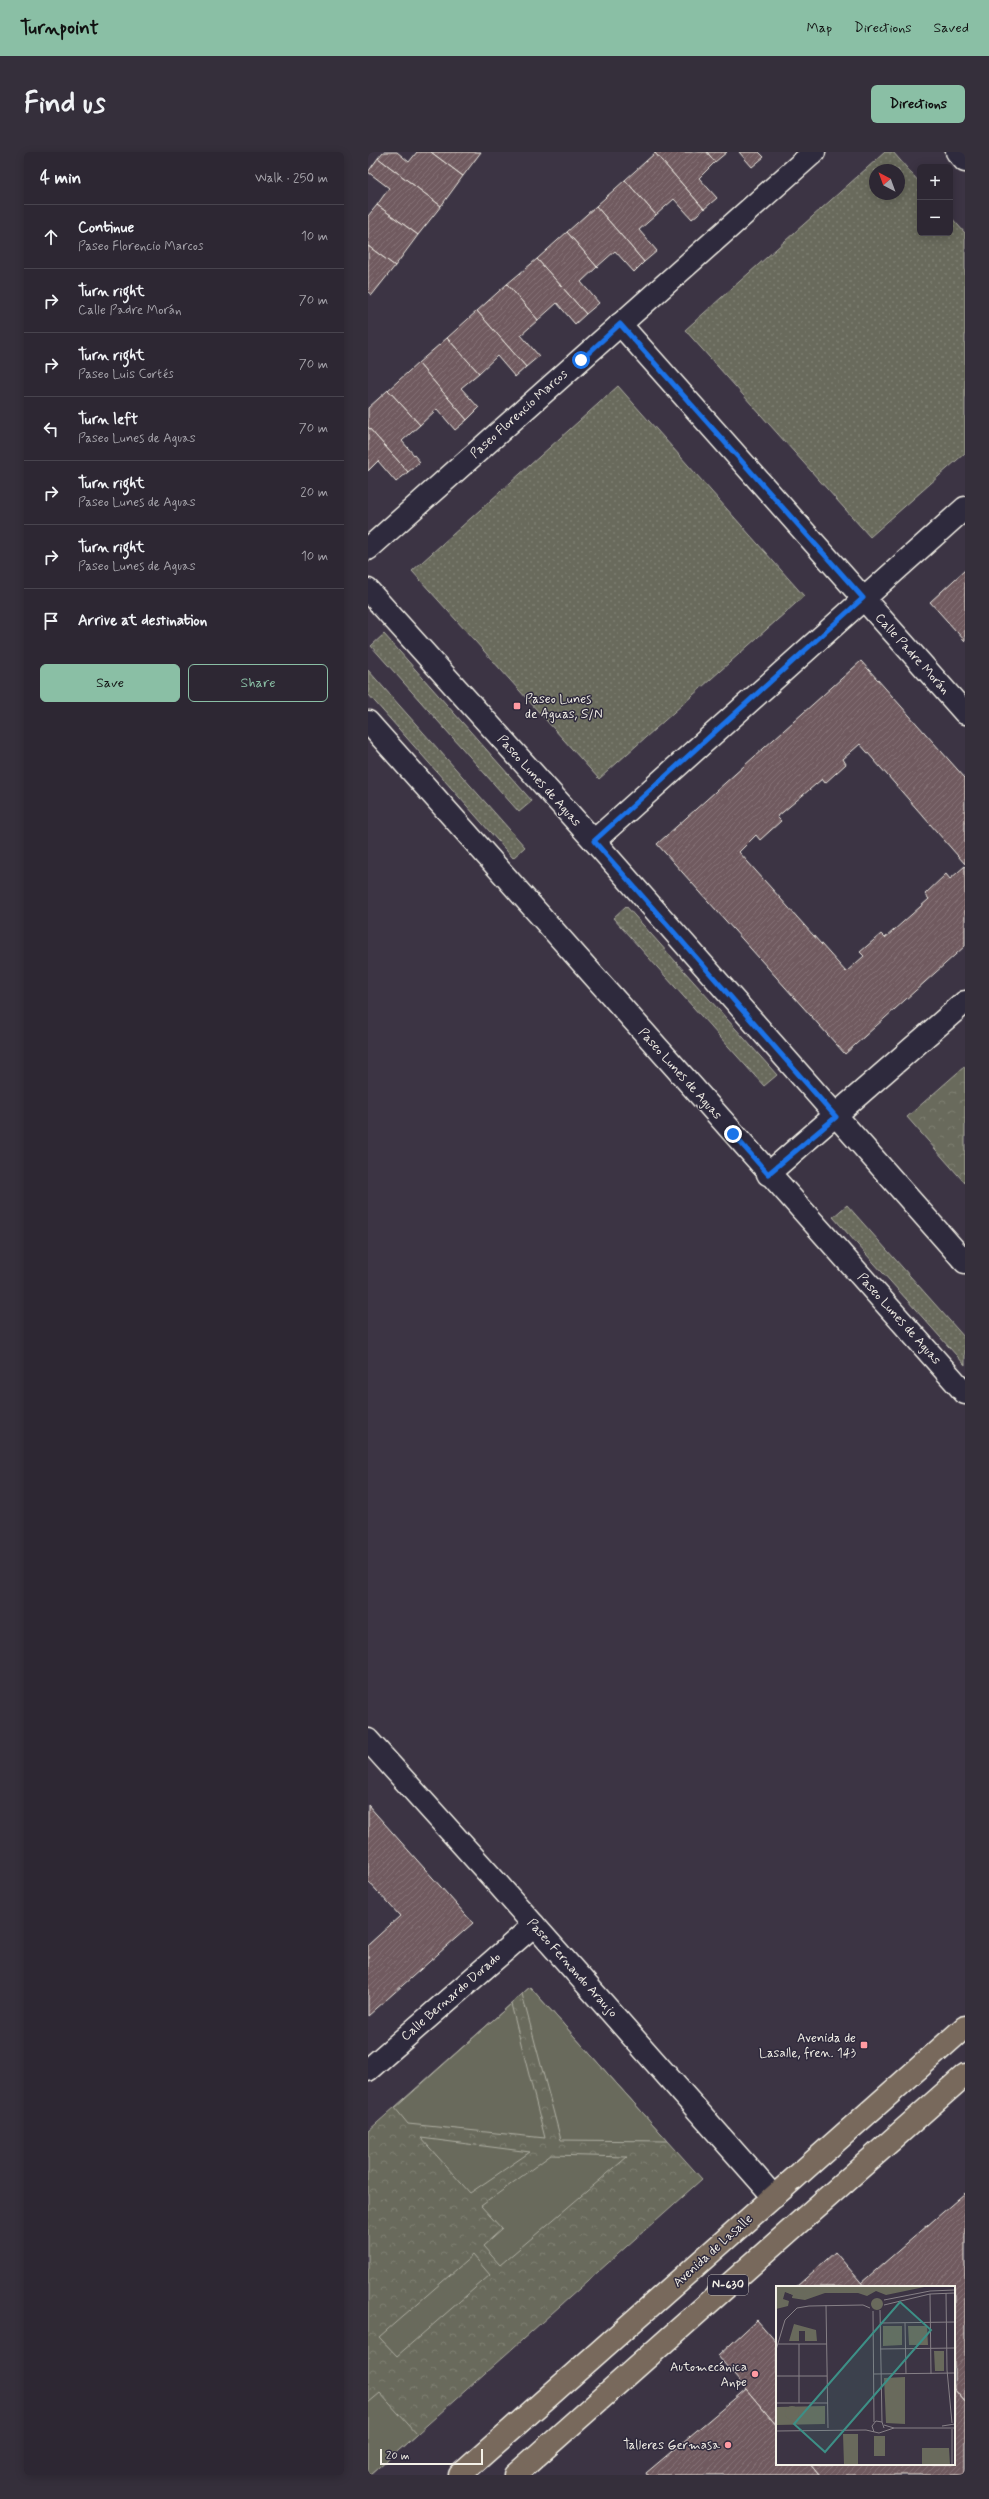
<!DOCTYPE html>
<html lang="en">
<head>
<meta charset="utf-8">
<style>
	:root { --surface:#2d2733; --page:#352f3b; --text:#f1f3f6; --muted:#a7a5ac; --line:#48444e; --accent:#8abfa5 }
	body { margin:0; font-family:Mynerve,sans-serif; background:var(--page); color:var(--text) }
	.controls { position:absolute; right:12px; top:12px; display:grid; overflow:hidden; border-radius:6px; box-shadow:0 2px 10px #0003 }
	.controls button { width:36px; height:36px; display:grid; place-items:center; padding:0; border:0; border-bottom:1px solid var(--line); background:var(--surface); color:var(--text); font:20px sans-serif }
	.compass { position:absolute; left:501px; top:12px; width:36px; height:36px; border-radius:50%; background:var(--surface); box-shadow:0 2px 10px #0003; rotate:319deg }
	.scale { position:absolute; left:12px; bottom:10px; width:103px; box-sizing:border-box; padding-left:4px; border:2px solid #f4f1e8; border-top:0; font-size:11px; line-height:14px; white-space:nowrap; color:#f4f1e8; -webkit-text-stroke:3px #2f2a3d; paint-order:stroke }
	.stop { position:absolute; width:12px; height:12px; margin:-9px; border:3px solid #1a73e8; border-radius:50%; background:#fff }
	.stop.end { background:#1a73e8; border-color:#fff; box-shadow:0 1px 4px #0008 }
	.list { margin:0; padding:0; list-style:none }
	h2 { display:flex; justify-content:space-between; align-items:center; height:52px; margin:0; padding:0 16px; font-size:17px }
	h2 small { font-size:13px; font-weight:400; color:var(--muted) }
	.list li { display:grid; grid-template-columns:26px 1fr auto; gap:12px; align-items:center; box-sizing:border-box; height:64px; padding:0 16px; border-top:1px solid var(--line) }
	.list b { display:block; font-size:15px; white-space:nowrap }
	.list p { margin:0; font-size:13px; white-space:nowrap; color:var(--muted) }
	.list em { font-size:13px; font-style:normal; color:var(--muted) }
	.actions { display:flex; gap:8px; padding:12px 16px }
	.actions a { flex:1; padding:9px 0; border:1px solid var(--accent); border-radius:6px; text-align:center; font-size:14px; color:var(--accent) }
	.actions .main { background:var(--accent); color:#111 }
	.icon { flex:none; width:22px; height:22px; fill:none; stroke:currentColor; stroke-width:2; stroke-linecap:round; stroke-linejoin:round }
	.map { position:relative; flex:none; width:597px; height:2323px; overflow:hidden; border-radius:6px }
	header { display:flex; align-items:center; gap:24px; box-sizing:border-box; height:56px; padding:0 20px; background:var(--accent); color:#111 }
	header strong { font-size:19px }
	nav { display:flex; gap:22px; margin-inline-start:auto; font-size:14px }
	.intro { display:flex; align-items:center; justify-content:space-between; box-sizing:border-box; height:96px; padding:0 24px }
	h1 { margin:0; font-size:28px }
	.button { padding:10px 18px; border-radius:6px; background:var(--accent); color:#111; font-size:14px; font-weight:700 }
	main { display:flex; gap:24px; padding:0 24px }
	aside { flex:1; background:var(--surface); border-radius:6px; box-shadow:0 2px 10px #0003 }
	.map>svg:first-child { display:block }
	.grass { fill:url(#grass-dots); stroke:#aeaea2; fill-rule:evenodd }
	.forest { fill:url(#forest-crowns); stroke:#aeaea2 }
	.garden { fill:#696a5c; stroke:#aeaea2 }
	.building { fill:url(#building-hatch); stroke:#f4f1e8 }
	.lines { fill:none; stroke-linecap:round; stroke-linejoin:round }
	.minor-casing { stroke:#f4f1e8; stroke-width:25 }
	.trunk-casing { stroke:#f4f1e8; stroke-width:25 }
	.minor { stroke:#2f2a3d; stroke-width:22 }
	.trunk { stroke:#78695c; stroke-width:22 }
	.route { stroke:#1a73e8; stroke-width:5 }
	.poi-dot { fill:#ff9aa2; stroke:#2f2a3d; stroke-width:1.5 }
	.labels { text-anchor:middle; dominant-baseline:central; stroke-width:3; stroke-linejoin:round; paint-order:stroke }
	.shield { fill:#2f2a3d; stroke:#b9b5b5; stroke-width:1 }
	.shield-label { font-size:12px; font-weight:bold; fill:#f4f1e8 }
	.street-label { font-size:13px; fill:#f4f1e8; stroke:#2f2a3d }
	.poi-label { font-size:13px; fill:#f4f1e8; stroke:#2f2a3d; text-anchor:end }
	.inset-road { fill:none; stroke:#868086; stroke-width:1 }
	.view { fill:#3d8f86; fill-opacity:0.15; stroke:#3d8f86; stroke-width:2 }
	.inset-edge { fill:none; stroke:#f4f1e8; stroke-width:2 }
</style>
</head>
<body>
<header>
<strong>Turnpoint</strong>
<nav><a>Map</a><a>Directions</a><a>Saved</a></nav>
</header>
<div class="intro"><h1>Find us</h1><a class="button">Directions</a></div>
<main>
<aside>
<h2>4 min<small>Walk · 250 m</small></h2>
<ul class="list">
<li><svg class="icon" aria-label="ahead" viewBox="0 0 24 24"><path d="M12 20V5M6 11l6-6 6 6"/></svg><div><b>Continue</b><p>Paseo Florencio Marcos</p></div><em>10 m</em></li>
<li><svg class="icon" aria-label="right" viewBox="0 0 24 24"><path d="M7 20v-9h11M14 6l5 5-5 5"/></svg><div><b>Turn right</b><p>Calle Padre Morán</p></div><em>70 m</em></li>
<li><svg class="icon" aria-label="right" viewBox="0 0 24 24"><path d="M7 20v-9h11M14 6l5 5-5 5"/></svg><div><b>Turn right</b><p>Paseo Luis Cortés</p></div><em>70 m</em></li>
<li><svg class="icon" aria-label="left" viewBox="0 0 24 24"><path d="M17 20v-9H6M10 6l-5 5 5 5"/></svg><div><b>Turn left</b><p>Paseo Lunes de Aguas</p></div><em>70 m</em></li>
<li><svg class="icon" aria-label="right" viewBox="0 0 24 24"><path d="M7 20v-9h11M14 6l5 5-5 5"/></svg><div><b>Turn right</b><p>Paseo Lunes de Aguas</p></div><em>20 m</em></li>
<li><svg class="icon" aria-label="right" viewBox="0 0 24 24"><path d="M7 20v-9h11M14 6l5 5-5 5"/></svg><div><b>Turn right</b><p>Paseo Lunes de Aguas</p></div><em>10 m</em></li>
<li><svg class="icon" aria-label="arrive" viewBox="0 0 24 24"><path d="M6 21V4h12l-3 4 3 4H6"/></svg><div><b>Arrive at destination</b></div></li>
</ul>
<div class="actions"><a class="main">Save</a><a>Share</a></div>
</aside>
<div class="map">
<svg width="597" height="2323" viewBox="0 0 597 2323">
	<defs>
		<pattern id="grass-dots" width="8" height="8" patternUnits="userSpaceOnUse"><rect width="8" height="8" fill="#696a5c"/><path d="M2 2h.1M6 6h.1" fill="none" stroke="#7f8073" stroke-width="1.8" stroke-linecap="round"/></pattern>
		<pattern id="forest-crowns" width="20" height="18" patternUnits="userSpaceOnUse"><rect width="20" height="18" fill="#696a5c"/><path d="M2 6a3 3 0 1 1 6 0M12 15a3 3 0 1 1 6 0" fill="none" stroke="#7f8073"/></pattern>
		<pattern id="building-hatch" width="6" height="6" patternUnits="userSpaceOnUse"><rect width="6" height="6" fill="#705a5f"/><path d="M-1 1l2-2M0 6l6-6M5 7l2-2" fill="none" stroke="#857276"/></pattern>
	</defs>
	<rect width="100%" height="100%" fill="#3c3444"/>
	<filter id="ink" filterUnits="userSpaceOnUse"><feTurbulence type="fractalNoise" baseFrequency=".025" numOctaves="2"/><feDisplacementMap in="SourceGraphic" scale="8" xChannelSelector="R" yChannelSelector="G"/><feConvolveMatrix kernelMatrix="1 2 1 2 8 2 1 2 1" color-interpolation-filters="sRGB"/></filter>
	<g filter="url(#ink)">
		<g class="grass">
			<path d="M517,0H525L552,31V81H582V64L597,81V301L502,385L317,178ZM507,18H531V42H507Z"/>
			<polygon points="250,234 436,444 231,627 44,419"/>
			<polygon points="16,482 164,649 151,660 3,494"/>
			<polygon points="0,518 157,695 145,706 0,542"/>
			<polygon points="258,754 409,923 396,934 245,766"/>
			<polygon points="479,1053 597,1186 597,1213 465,1065"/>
		</g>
		<g class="forest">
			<polygon points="597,914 597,1031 539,965"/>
			<polygon points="162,1835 334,2027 3,2323 0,2323 0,1979"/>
		</g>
		<g class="garden">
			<polygon points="162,1835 300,1989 193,1988 154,1842"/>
			<polygon points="143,1852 177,1986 40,1972 27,1956"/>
			<polygon points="53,1986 162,2000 102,2041"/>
			<polygon points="183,2003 259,2005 132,2113 115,2094 134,2077 113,2054"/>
			<polygon points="105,2103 122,2123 29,2204 11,2185"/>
			<polygon points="12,2241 49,2282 3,2323 0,2323 0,2251"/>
		</g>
		<g class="building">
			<polygon points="15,0 29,0 41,10 49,0 63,0 95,24 73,54 10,6"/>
			<polygon points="63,0 113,0 95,24"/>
			<polygon points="289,0 339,0 347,10 331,26 349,46 336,57 287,1"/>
			<polygon points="339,0 359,0 347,10"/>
			<polygon points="371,0 391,0 396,5 384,15"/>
			<polygon points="287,1 336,57 324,67 306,47 288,63 257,28"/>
			<polygon points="10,6 73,54 50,83 9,53 21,36 0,20"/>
			<polygon points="257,28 288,63 271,78 289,99 276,110 228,54"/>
			<polygon points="9,53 50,83 27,114 0,94 0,64"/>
			<polygon points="228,54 276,110 266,120 247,99 229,115 199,80"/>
			<polygon points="199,80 229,115 213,130 231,151 218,162 169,107"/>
			<polygon points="0,94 27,114 4,143 0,140"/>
			<polygon points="169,107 218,162 207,172 189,151 170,168 139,132"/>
			<polygon points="139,132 170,168 153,183 171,204 158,215 109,159"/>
			<polygon points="109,159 158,215 147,225 129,204 111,221 79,186"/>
			<polygon points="79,186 111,221 93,236 111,256 99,268 50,211"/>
			<polygon points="50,211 99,268 87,278 69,257 52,273 20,238"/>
			<polygon points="20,238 52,273 34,289 52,310 40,320 0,275 0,256"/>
			<polygon points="0,275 40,320 28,330 10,309 0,319"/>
			<polygon points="597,418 597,489 562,450"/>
			<polygon points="493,509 597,626 597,712 492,592 475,607 478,612 457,631 454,627 409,665 413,669 392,688 388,683 371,700 478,820 496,804 492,800 513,782 517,786 561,747 557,742 578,722 582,727 597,714 597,794 477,902 289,692"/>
			<polygon points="0,1653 105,1771 0,1864 0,1793 32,1764 0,1729"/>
			<polygon points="597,2041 597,2250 586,2237 586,2135 497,2135 493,2131"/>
			<polygon points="467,2100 497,2135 428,2135"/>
			<polygon points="389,2168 409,2191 409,2274 350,2204"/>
			<polygon points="378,2237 409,2274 409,2312 442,2312 451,2323 279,2323 278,2321"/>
			<polygon points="586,2237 597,2250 597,2323 451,2323 442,2312 586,2312"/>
		</g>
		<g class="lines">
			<g class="minor-casing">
				<g id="minor">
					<polyline points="589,0 597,9"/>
					<polyline points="252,172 597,561"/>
					<polyline points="0,397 446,0"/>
					<polyline points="0,438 226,689 597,1110"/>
					<polyline points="0,570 597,1241"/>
					<polyline points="226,689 597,356"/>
					<polyline points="400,1022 597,850"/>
					<polyline points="0,1588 129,1731 406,2045"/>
					<polyline points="0,1918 166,1773"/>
				</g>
			</g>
			<g class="trunk-casing">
				<g id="trunk">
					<polyline points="92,2323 597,1875"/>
					<polyline points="147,2323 597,1923"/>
				</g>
			</g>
			<use href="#minor" class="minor"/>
			<use href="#trunk" class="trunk"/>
		</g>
	</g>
	<g class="lines" filter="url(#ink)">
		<polyline class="route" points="213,208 252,172 495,446 226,689 468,965 400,1022 365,982"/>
	</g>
	<g class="poi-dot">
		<rect x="145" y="550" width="8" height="8" rx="2"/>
		<rect x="492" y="1889" width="8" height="8" rx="2"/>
		<circle cx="387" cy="2222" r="4"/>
		<circle cx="360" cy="2293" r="4"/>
	</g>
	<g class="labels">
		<rect class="shield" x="340" y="2123" width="40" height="20" rx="3"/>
		<g class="shield-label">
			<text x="360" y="2133">N-630</text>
		</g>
		<g class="street-label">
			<text transform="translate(151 262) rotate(-42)">Paseo Florencio Marcos</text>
			<text transform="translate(544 502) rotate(48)">Calle Padre Morán</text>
			<text transform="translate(171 629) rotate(48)">Paseo Lunes de Aguas</text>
			<text transform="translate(312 922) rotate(48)">Paseo Lunes de Aguas</text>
			<text transform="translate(531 1167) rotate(48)">Paseo Lunes de Aguas</text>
			<text transform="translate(204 1816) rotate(48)">Paseo Fernando Araujo</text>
			<text transform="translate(83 1845) rotate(-41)">Calle Bernardo Dorado</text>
			<text transform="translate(345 2099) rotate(-42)">Avenida de Lasalle</text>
		</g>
		<g class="poi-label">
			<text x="157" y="547" text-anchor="start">Paseo Lunes<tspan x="157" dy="15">de Aguas, S/N</tspan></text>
			<text x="488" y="1886">Avenida de<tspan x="488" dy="15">Lasalle, fren. 143</tspan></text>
			<text x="379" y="2215">Automecánica<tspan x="379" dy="15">Anpe</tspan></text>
			<text x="352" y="2293">Talleres Germasa</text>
		</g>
	</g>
	<g transform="translate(408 2134)">
		<rect width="179" height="179" fill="#3c3444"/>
		<path d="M107,40H126V59L107,60ZM132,40H151L152,59H133ZM158,65H168V85H159ZM67,148H82V179H68ZM98,150H109V170H98ZM146,162H173L174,179H146Z" fill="#696a5c"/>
		<path d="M0,0H153L110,9L100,5L91,10L82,7H49L29,14L16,12L17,9L9,6L7,13L13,15L12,20L0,23ZM18,38L40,44L41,55H29V45H23V55H13ZM129,91V138L110,137L108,92ZM49,120V138L0,139V121Z" fill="#696a5c"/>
		<path d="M0,0H8L0,20ZM13,0H22L30,6V11L16,12L17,9L10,6ZM29,0H59L45,4ZM95 18a6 6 0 1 1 12 0a6 6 0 1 1-12 0ZM9 127a7 7 0 1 1 14 0a7 7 0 1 1-14 0Z" fill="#696a5c"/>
		<path class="inset-road" d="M170,7L171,84L176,137M154,8L155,88M108,14L154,5L179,4M50,19L52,142M108,19L154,8L179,7M104,24L106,136M97,25L98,136M104,37L179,36M129,37L130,88M2,58H51M23,58V117M104,63L179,62M0,64L9,34L21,22L33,20L87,19L94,22M98,88L179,87M0,90H51M0,117H52M108,139L118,142H179M166,140L179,138M0,145L90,144L103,147L118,142M98,146L96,140L100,135L106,136L108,142M176,179V143"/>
		<path class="view" d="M124,16L155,44L49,166L18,138Z"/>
		<rect width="179" height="179" class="inset-edge"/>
	</g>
</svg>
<div class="controls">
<button>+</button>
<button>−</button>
</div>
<svg class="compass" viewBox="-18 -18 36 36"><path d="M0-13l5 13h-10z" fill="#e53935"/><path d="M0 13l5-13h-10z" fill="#a7a5ac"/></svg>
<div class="scale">20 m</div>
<div class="stop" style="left:213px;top:208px"></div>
<div class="stop end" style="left:365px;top:982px"></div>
</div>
</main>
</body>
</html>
